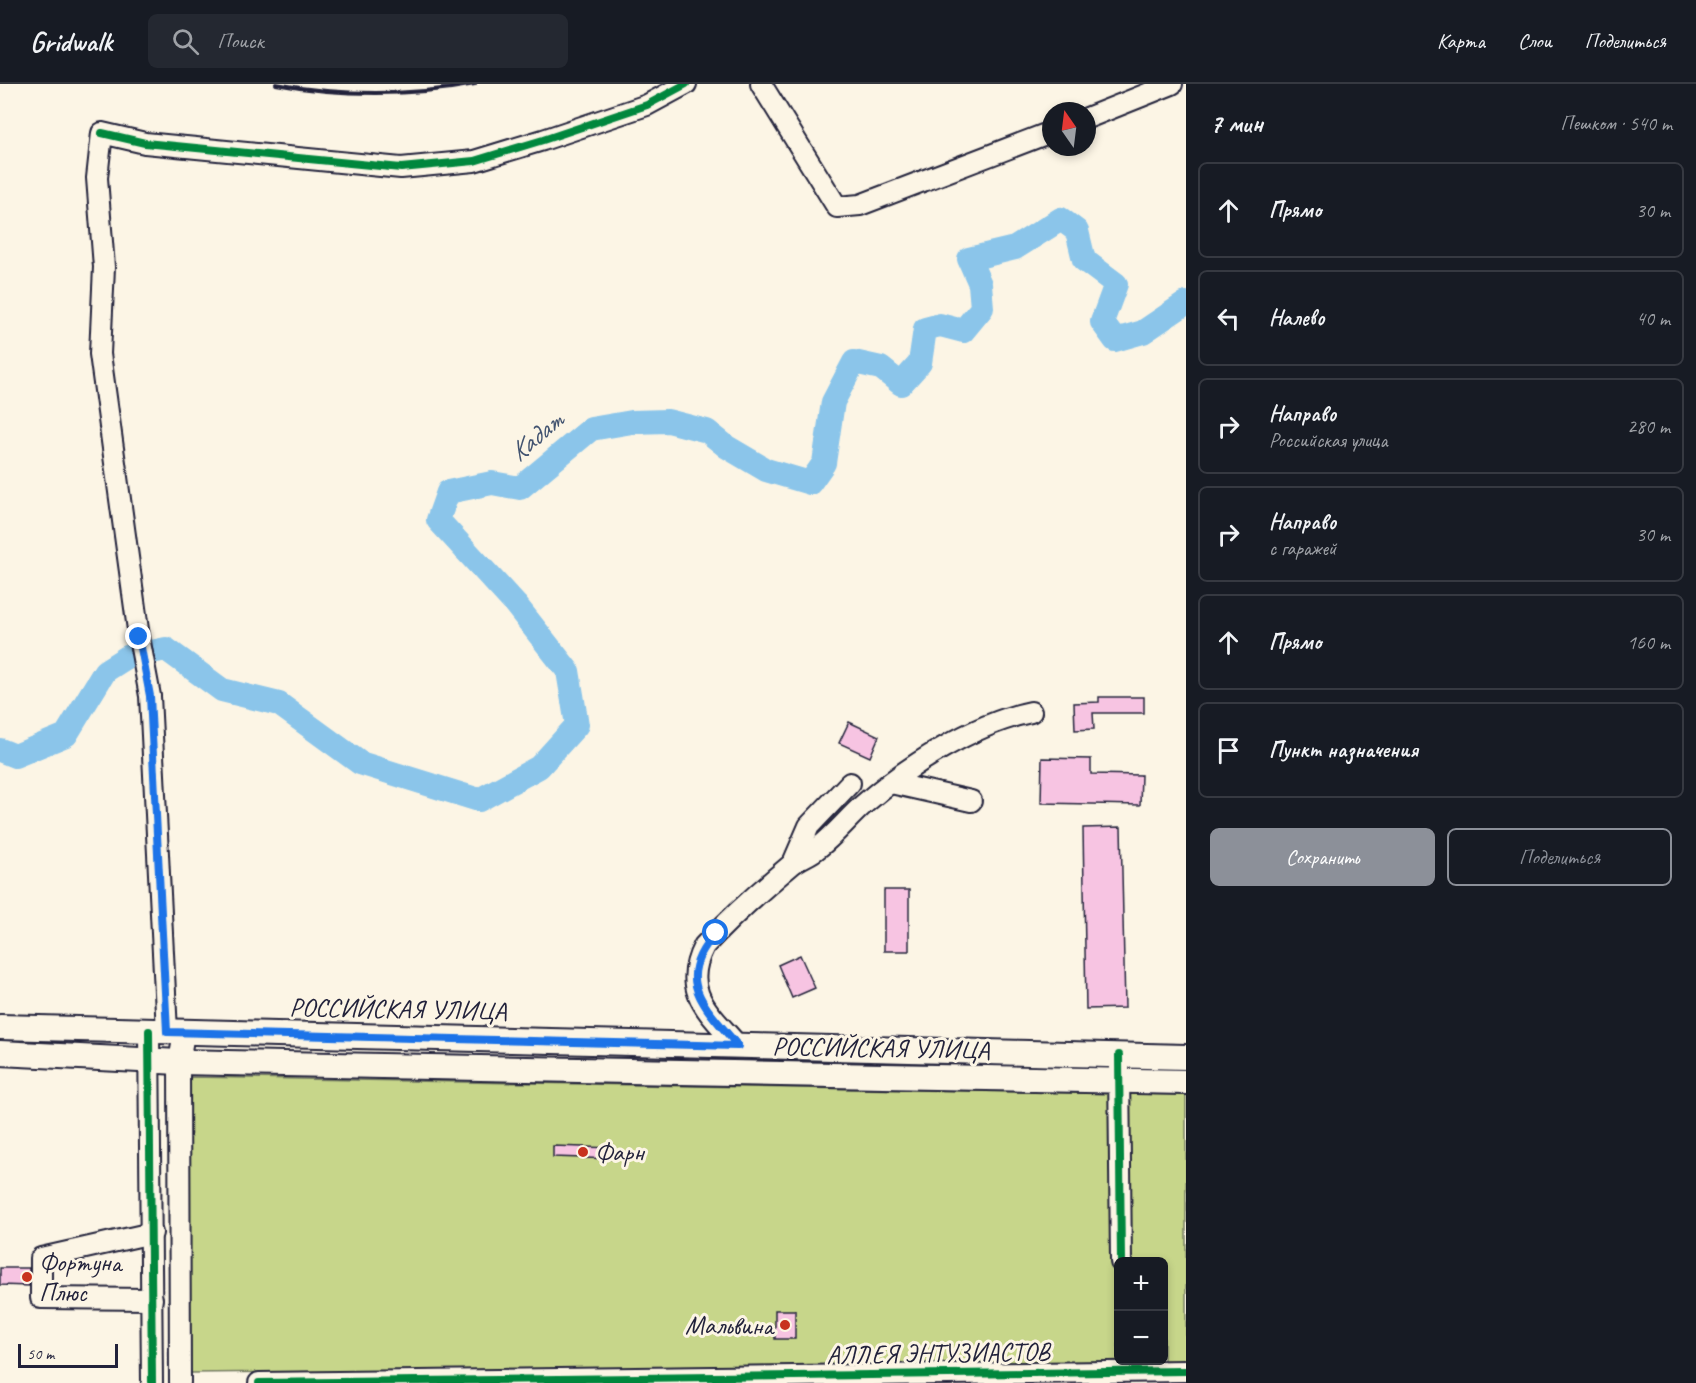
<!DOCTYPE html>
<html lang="ru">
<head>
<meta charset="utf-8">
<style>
	:root { --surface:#171b24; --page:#242831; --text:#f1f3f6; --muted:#9ea1a6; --line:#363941; --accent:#8c9099 }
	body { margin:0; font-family:Caveat,sans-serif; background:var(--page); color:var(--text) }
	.controls { position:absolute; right:18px; bottom:18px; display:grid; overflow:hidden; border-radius:9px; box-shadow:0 3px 9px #0003 }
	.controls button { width:54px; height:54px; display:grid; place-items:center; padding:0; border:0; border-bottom:2px solid var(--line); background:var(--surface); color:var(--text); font:30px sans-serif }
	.compass { position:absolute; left:1042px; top:18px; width:54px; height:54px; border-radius:50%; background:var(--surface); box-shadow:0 3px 9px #0003; rotate:346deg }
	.scale { position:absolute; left:18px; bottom:15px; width:100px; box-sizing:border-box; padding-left:6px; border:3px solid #22223b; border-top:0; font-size:16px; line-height:21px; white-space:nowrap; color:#22223b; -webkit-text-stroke:4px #fcf5e5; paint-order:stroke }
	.stop { position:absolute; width:18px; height:18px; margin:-14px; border:4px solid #1a73e8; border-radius:50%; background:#fff }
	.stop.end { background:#1a73e8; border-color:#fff; box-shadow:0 2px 6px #0008 }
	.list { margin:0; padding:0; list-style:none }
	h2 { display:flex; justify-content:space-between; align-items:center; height:78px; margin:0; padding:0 24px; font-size:26px }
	h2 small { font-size:20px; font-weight:400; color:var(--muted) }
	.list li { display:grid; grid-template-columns:39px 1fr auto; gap:18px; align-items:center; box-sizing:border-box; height:96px; margin:0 12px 12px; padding:0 12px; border:2px solid var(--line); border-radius:9px }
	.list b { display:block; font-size:22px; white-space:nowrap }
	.list p { margin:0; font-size:20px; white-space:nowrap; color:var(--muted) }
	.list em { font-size:20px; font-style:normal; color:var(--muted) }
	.actions { display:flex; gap:12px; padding:18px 24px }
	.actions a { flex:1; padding:14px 0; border:2px solid var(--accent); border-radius:9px; text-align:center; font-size:21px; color:var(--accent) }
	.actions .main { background:var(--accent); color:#fff }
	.icon { flex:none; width:33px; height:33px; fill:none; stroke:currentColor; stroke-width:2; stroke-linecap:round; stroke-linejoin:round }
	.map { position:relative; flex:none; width:1186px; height:1299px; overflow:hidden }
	header { display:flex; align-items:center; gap:36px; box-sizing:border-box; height:84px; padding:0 30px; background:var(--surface); border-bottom:2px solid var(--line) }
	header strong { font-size:28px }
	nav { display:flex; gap:33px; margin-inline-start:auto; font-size:21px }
	.search { width:420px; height:54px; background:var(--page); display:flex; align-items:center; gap:15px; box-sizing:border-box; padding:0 21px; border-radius:9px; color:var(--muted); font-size:22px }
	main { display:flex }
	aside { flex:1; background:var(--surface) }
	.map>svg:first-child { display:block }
	.green { fill:#c7d68a; stroke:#747c62; stroke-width:1.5; fill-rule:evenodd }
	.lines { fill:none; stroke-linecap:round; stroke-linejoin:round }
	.river { stroke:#8bc5ea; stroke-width:24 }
	.building { fill:#f7c4e2; stroke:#22223b; stroke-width:1.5 }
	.minor-casing { stroke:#22223b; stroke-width:24 }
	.major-casing { stroke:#22223b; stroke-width:28 }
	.minor { stroke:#fcf5e5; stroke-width:20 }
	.major { stroke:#fcf5e5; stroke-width:24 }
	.rail { stroke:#22223b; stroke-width:4 }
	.cycleway-casing { stroke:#fcf5e5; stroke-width:11 }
	.cycleway { stroke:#00873e; stroke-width:8 }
	.route { stroke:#1a73e8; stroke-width:8 }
	.poi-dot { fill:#c8321e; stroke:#fcf5e5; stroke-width:2 }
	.labels { text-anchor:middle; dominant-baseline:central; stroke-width:6; stroke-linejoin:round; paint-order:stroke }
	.street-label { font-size:26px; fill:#22223b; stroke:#fcf5e5 }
	.poi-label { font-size:26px; fill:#22223b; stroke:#fcf5e5; text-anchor:start }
	.water-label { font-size:27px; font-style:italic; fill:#425370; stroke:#fcf5e5 }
</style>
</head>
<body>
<header>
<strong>Gridwalk</strong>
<div class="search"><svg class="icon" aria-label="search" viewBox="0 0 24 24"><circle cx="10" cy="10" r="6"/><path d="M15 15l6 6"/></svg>Поиск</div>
<nav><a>Карта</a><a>Слои</a><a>Поделиться</a></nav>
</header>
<main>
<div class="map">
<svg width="1186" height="1299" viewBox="0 0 1186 1299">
	<rect width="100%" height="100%" fill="#fcf5e5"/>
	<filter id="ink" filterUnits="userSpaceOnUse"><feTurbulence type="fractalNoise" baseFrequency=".0167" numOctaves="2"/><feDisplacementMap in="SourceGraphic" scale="12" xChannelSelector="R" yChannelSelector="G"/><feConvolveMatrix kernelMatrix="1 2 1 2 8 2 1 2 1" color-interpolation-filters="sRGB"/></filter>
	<g filter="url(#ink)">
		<path class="green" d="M190,993L1186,1011V1279L190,1289ZM1118,1178H1164V1276H1118Z"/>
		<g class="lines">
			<polyline class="river" points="0,666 15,672 66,651 105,587 127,573 166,565 222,606 279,620 360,679 479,716 539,683 577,641 568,587 516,521 438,436 448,408 492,399 520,404 591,345 632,338 668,337 707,347 727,363 766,386 810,399 824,379 833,318 854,278 881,284 901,300 920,279 925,245 940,241 963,247 982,224 980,200 969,175 1015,164 1061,135 1077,147 1084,176 1116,200 1102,238 1115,256 1143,248 1186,219"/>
		</g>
		<g class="building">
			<polygon points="1099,613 1144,613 1144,629 1093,629 1094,645 1075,646 1074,619 1099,618"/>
			<polygon points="849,638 879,652 870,673 839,659"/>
			<polygon points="1042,674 1091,675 1091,690 1141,691 1140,721 1041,719"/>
			<polygon points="1121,743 1125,924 1086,925 1083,744"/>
			<rect x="884" y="806" width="25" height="61"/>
			<polygon points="800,871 815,904 792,914 778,881"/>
			<polygon points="553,1062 614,1064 614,1075 553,1073"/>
			<polygon points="0,1184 29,1184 29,1202 0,1201"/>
			<rect x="775" y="1226" width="20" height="29"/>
		</g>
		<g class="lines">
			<g class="minor-casing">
				<g id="minor">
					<polyline points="761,0 837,123 860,121 1051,48"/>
					<polyline points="1087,34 1172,0"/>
					<polyline points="891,699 971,717"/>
					<polyline points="793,779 809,742 850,699"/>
					<polyline points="149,947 152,1299"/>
					<polyline points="167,948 150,612 139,553 100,270 104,183 97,94 102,49 145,59 401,84 474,77 543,56 647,21 686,0"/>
					<path d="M738,962C710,929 680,908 704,862C730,834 761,806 791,781C799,774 810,771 818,764C835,751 848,734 864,720C909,681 973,640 1031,628"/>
					<polyline points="1119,982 1121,1178"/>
					<polyline points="152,1149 41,1174 41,1214 152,1215"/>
					<polyline points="180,1299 179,978 184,949"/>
					<polyline points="259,1299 1186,1287"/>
				</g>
			</g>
			<g class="major-casing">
				<g id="major">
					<polyline points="0,943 1186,973"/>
					<polyline points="0,969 179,978 1186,998"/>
				</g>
			</g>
			<use href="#minor" class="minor"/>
			<use href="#major" class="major"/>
			<path class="rail" d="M276,0C338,12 413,12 475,0"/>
			<g class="cycleway-casing">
				<g id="cycleway">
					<polyline points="102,49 145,59 401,84 474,77 543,56 647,21 686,0"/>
					<polyline points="149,947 152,1299"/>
					<polyline points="1119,971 1121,1178"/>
					<polyline points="259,1299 1186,1287"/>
				</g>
			</g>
			<use href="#cycleway" class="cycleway"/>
		</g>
	</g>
	<g class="lines" filter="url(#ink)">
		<path class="route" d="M139,553L150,612L167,948L738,962C705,922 672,897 716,849"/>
	</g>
	<g class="poi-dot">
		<circle cx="583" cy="1068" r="6"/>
		<circle cx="27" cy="1193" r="6"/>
		<circle cx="785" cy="1241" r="6"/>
	</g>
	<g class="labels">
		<g class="street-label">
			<text transform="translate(398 925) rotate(1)">РОССИЙСКАЯ УЛИЦА</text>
			<text transform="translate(881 964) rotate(1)">РОССИЙСКАЯ УЛИЦА</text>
			<text transform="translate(938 1269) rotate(-1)">АЛЛЕЯ ЭНТУЗИАСТОВ</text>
		</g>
		<g class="poi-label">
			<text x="595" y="1068">Фарн</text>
			<text x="39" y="1178">Фортуна<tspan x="39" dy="30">Плюс</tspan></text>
			<text x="773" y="1241" text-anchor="end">Мальвина</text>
		</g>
		<g class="water-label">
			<text transform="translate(536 352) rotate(-40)">Кадат</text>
		</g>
	</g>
</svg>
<div class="controls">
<button>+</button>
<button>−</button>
</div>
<svg class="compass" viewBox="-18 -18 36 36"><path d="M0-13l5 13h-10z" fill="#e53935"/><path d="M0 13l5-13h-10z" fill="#9ea1a6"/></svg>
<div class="scale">50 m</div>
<div class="stop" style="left:716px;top:849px"></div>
<div class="stop end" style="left:139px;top:553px"></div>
</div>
<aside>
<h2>7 мин<small>Пешком · 540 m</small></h2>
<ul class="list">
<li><svg class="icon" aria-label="ahead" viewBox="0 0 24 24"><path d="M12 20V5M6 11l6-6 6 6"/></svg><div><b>Прямо</b></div><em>30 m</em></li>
<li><svg class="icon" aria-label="left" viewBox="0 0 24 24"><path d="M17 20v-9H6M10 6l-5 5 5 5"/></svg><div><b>Налево</b></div><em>40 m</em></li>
<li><svg class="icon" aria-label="right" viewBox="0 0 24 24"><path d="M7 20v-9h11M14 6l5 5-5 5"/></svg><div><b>Направо</b><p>Российская улица</p></div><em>280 m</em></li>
<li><svg class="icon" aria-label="right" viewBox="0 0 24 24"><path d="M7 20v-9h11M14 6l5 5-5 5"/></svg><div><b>Направо</b><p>с гаражей</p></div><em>30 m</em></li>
<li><svg class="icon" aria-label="ahead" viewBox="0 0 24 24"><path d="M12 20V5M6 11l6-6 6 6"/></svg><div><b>Прямо</b></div><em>160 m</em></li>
<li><svg class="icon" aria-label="arrive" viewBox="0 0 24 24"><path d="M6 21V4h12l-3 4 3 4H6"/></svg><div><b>Пункт назначения</b></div></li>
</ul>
<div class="actions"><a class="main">Сохранить</a><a>Поделиться</a></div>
</aside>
</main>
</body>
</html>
